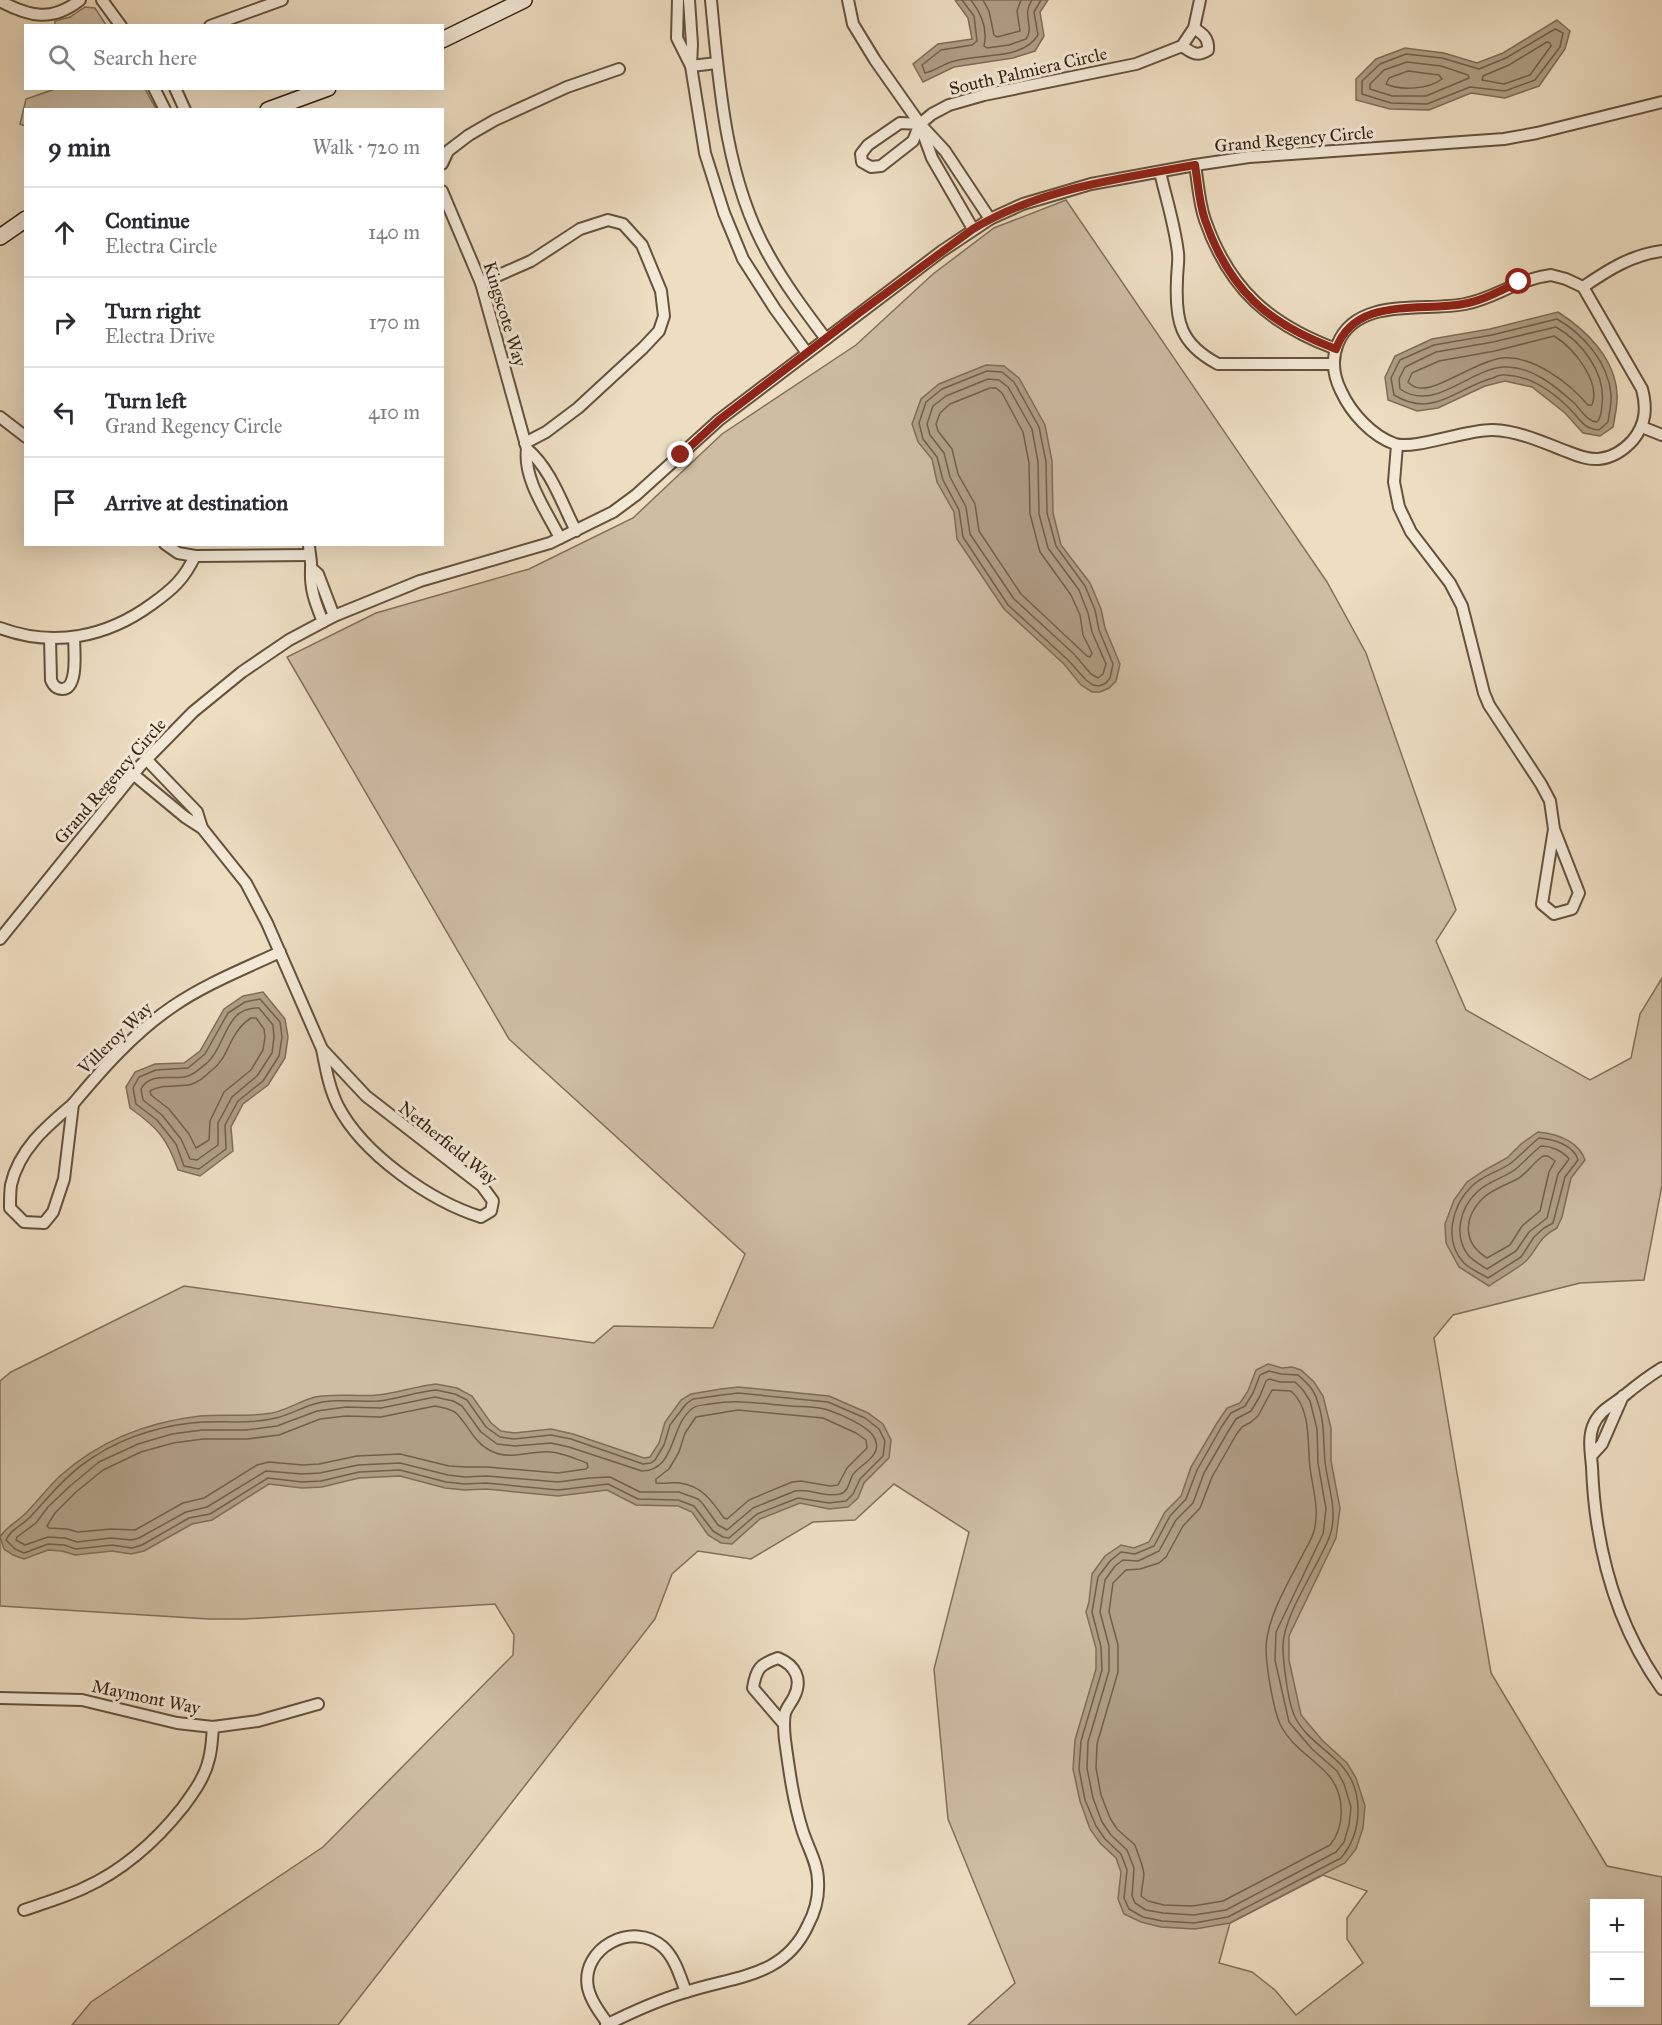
<!DOCTYPE html>
<html lang="en">
<head>
<meta charset="utf-8">
<style>
	:root { --surface:#fff; --page:#f2f2f3; --text:#2b2b33; --muted:#7c7c81; --line:#e1e1e2 }
	body { margin:0; font-family:"IM FELL Great Primer",serif; background:var(--page); color:var(--text) }
	.controls { position:absolute; right:18px; bottom:18px; display:grid; overflow:hidden; border-radius:0px; box-shadow:0 6px 24px #0002 }
	.controls button { width:54px; height:54px; display:grid; place-items:center; padding:0; border:0; border-bottom:2px solid var(--line); background:var(--surface); color:var(--text); font:30px sans-serif }
	.stop { position:absolute; width:18px; height:18px; margin:-14px; border:4px solid #8f2418; border-radius:50%; background:#fff }
	.stop.end { background:#8f2418; border-color:#fff; box-shadow:0 2px 6px #0008 }
	.list { margin:0; padding:0; list-style:none }
	h2 { display:flex; justify-content:space-between; align-items:center; height:78px; margin:0; padding:0 24px; font-size:26px }
	h2 small { font-size:20px; font-weight:400; color:var(--muted) }
	.list li { display:grid; grid-template-columns:39px 1fr auto; gap:18px; align-items:center; box-sizing:border-box; height:90px; padding:0 24px; border-top:2px solid var(--line) }
	.list b { display:block; font-size:22px; white-space:nowrap }
	.list p { margin:0; font-size:20px; white-space:nowrap; color:var(--muted) }
	.list em { font-size:20px; font-style:normal; color:var(--muted) }
	.icon { flex:none; width:33px; height:33px; fill:none; stroke:currentColor; stroke-width:2; stroke-linecap:round; stroke-linejoin:round }
	.map { position:relative; flex:none; width:1662px; height:2025px; overflow:hidden }
	.search { position:absolute; background:var(--surface); box-shadow:0 6px 24px #0002; left:24px; top:24px; width:420px; height:66px; display:flex; align-items:center; gap:15px; box-sizing:border-box; padding:0 21px; border-radius:0px; color:var(--muted); font-size:22px }
	.panel { position:absolute; background:var(--surface); box-shadow:0 6px 24px #0002; left:24px; top:108px; width:420px; height:438px; border-radius:0px }
	.map>svg:first-child { display:block }
	.green { fill:#cebda3; stroke:#82705a; stroke-width:1.5; fill-rule:evenodd }
	.water { fill:#af9e85; stroke:#7f6d56; stroke-width:1.5 }
	.lines { fill:none; stroke-linecap:round; stroke-linejoin:round }
	.shore { stroke:#72604a; stroke-width:1.5 }
	.street-casing { stroke:#64523c; stroke-width:14 }
	.secondary-casing { stroke:#362310; stroke-width:18 }
	.street { stroke:#f3e9d7; stroke-width:10 }
	.secondary { stroke:#f3e9d7; stroke-width:15 }
	.route { stroke:#8f2418; stroke-width:8 }
	.labels { text-anchor:middle; dominant-baseline:central; stroke-width:6; stroke-linejoin:round; paint-order:stroke }
	.street-label { font-size:18px; fill:#362310; stroke:#f3e9d7 }
</style>
</head>
<body>
<div class="map">
<svg width="1662" height="2025" viewBox="0 0 1662 2025">
	<rect width="100%" height="100%" fill="#edddc1"/>
	<filter id="stains"><feTurbulence type="fractalNoise" baseFrequency=".00333" numOctaves="4"/><feColorMatrix values="0 0 0 0 .2 0 0 0 0 .09 0 0 0 0 .02 0 0 0 .5 -.17"/></filter>
	<radialGradient id="worn" r=".72"><stop offset=".6" stop-color="#630" stop-opacity="0"/><stop offset="1" stop-color="#630" stop-opacity=".3"/></radialGradient>
	<g class="green">
		<polygon points="85,7 95,8 106,25 55,25 55,21 70,17"/>
		<polygon points="55,89 145,89 156,109 26,110 25,126 20,124 26,99"/>
		<path d="M1066,200L1327,582L1366,653L1456,910L1436,941L1466,1010L1590,1080L1631,1058L1640,1014L1662,978V1185L1644,1280L1580,1283L1453,1315L1434,1338L1491,1673L1607,1866L1662,1877V2025H968L1015,1983L948,1819L934,1669L969,1532L894,1484L855,1520L813,1522L751,1559L698,1551L672,1574L655,1619L338,2025H72L91,2002L323,1847L513,1655L514,1635L495,1604L245,1619H209L0,1606V1381L11,1372L184,1286L594,1343L614,1326L713,1328L745,1254L509,1039L287,657L376,613L529,569L633,518L722,434L856,345L933,274L994,228ZM1323,1875L1367,1891L1347,1918V1939L1363,1963L1296,2015L1275,1990L1252,1972L1219,1963L1230,1923ZM1594,1904H1640V2002H1594Z"/>
	</g>
	<g class="water">
		<polygon points="955,0 1048,0 1040,12 1044,36 1035,51 1013,58 954,67 923,82 913,64 938,44 972,39 968,18"/>
		<polygon points="1557,20 1570,31 1565,49 1539,86 1505,98 1471,93 1429,110 1390,109 1356,100 1356,79 1376,59 1405,48 1444,53 1477,63 1503,53"/>
		<path d="M1558,312C1586,330 1615,358 1617,394C1618,404 1615,416 1613,427L1600,436L1583,433L1565,413L1532,387L1505,381L1485,386L1438,408L1417,411L1388,400L1385,377L1395,356L1432,339L1490,329Z"/>
		<polygon points="986,365 1004,366 1019,378 1045,425 1052,461 1053,513 1061,545 1090,583 1101,609 1105,628 1120,664 1116,681 1109,688 1100,692 1092,692 1081,685 1064,664 1004,609 957,539 954,512 937,482 932,459 918,442 912,424 921,399 939,384"/>
		<path d="M263,992L285,1019L288,1037L285,1058L268,1085L243,1104L231,1127L233,1151L200,1176L178,1170C167,1138 158,1128 130,1108L126,1087L135,1072L155,1064L184,1063L200,1051L224,1009L243,996Z"/>
		<path d="M1538,1132C1557,1134 1578,1140 1585,1160L1571,1178L1562,1217L1557,1228C1537,1238 1538,1250 1525,1262C1514,1271 1500,1278 1489,1286L1459,1267L1446,1243L1445,1224L1454,1200L1467,1182L1485,1170L1507,1158L1521,1144Z"/>
		<polygon points="1268,1364 1282,1368 1292,1367 1301,1370 1314,1382 1323,1396 1331,1428 1331,1461 1340,1508 1336,1538 1289,1636 1289,1660 1301,1715 1322,1740 1347,1763 1356,1778 1365,1806 1363,1828 1356,1849 1345,1863 1230,1923 1195,1929 1161,1927 1141,1922 1124,1914 1118,1899 1121,1872 1116,1858 1100,1843 1090,1829 1080,1801 1073,1769 1075,1740 1096,1669 1096,1648 1086,1612 1089,1602 1092,1574 1105,1556 1121,1545 1134,1548 1149,1542 1165,1512 1181,1496 1191,1467 1217,1423 1227,1408 1240,1403 1248,1391 1256,1370"/>
		<path d="M436,1384L457,1388L472,1396L491,1423L501,1431L514,1433L551,1429L573,1434L644,1458L650,1457L659,1443L665,1422L681,1400L691,1394L721,1389L738,1387L829,1396L868,1413L883,1424L891,1440L889,1458L864,1483L858,1498L848,1507L829,1509L800,1503L760,1519L732,1544L721,1543L708,1535L692,1512L678,1506L636,1505L607,1490L558,1496L486,1489L465,1490L445,1488L400,1476L359,1478L322,1487L302,1488L269,1484L212,1520L192,1524L144,1551L131,1554L112,1551L75,1555L62,1551L48,1550L24,1559L13,1555L4,1549L0,1537C7,1526 17,1522 26,1513C38,1501 48,1487 60,1476C99,1441 148,1422 200,1416C224,1414 248,1417 272,1413C287,1410 300,1401 315,1397C336,1393 357,1397 378,1395C398,1393 417,1386 436,1384Z"/>
	</g>
	<g class="lines">
		<g class="shore">
			<path d="M962,0L974,16L977,41L972,45L941,50L922,65L925,73C934,71 942,65 951,62C978,52 1021,62 1038,35L1034,12L1041,0"/>
			<path d="M971,0C981,13 988,29 984,46L987,48L1009,45L1026,39C1035,27 1021,15 1032,0"/>
			<polyline points="983,0 989,11 994,35 997,37 1020,31 1017,11 1021,0"/>
			<polygon points="1555,29 1563,33 1560,47 1535,80 1505,91 1470,87 1427,104 1391,103 1362,94 1362,81 1380,64 1406,54 1442,58 1479,69 1506,58"/>
			<polygon points="1547,42 1550,43 1551,46 1530,75 1504,84 1482,80 1483,76 1509,65"/>
			<polygon points="1407,62 1441,66 1468,75 1469,78 1426,96 1392,96 1370,89 1370,84 1384,70"/>
			<path d="M1408,71L1439,75L1442,79C1429,89 1401,91 1386,84L1389,78Z"/>
			<path d="M1557,319C1583,334 1608,362 1611,394C1612,403 1609,413 1608,422L1599,430C1582,428 1581,420 1570,409C1553,392 1531,376 1506,375C1502,374 1497,376 1493,378C1455,388 1434,419 1394,395L1391,378L1400,360L1434,345L1492,335Z"/>
			<path d="M1556,327C1582,342 1606,373 1602,404C1601,411 1602,417 1597,422C1586,421 1581,409 1573,402C1554,385 1531,366 1504,367C1468,369 1435,413 1400,389L1399,379L1405,367L1436,352L1493,342Z"/>
			<path d="M1554,336C1574,348 1601,382 1592,405H1588C1569,383 1533,355 1502,358C1477,361 1439,390 1420,388C1416,388 1411,385 1408,382L1412,373L1439,361L1495,351Z"/>
			<polygon points="987,371 1002,372 1014,382 1039,427 1046,462 1047,513 1056,546 1085,586 1095,610 1099,630 1113,664 1110,678 1106,683 1099,686 1093,685 1086,680 1068,660 1008,605 963,537 959,510 943,480 937,457 923,439 919,423 926,402 942,389"/>
			<polygon points="988,379 999,380 1008,387 1032,429 1038,462 1039,514 1048,548 1079,590 1088,613 1092,632 1106,664 1103,674 1098,678 1091,674 1074,654 1014,599 970,534 966,507 950,477 944,453 930,435 927,424 933,406 946,396"/>
			<polygon points="990,388 996,388 1002,393 1023,432 1029,463 1030,514 1040,552 1071,595 1080,615 1083,635 1092,653 1090,657 1087,656 1021,594 979,531 975,504 958,474 952,449 938,431 936,424 940,413 950,404"/>
			<polygon points="260,999 280,1022 282,1037 279,1056 263,1081 238,1101 225,1125 226,1149 199,1169 184,1166 176,1144 157,1120 136,1104 133,1088 139,1077 156,1070 188,1068 205,1054 228,1013 245,1002"/>
			<path d="M259,1008L273,1025L274,1037L272,1053L257,1076L232,1097L218,1123V1145L197,1160L190,1159L181,1139L162,1115L143,1100L141,1089C151,1071 173,1081 188,1076C195,1074 202,1067 208,1062C226,1046 225,1006 259,1008Z"/>
			<path d="M251,1018H256L264,1029L265,1037L263,1050L251,1070L224,1092L210,1121L209,1140L196,1148L189,1134L169,1109L151,1095L150,1091C162,1084 175,1087 188,1085C197,1084 205,1076 212,1070C230,1057 228,1033 251,1018Z"/>
			<path d="M1539,1138C1553,1139 1574,1145 1578,1160L1565,1177L1553,1223L1544,1228L1534,1237L1521,1257L1488,1278C1480,1273 1470,1269 1464,1263C1443,1241 1452,1206 1471,1187C1482,1175 1499,1172 1511,1163C1521,1155 1529,1146 1539,1138Z"/>
			<path d="M1541,1146C1551,1146 1563,1151 1569,1159L1558,1174L1547,1218L1529,1232L1516,1251L1487,1269C1481,1265 1473,1261 1468,1255C1454,1236 1459,1209 1477,1192C1488,1181 1505,1178 1517,1168C1525,1161 1532,1153 1541,1146Z"/>
			<path d="M1543,1156H1548L1555,1161L1549,1172L1540,1211L1522,1226L1510,1245L1487,1258C1463,1243 1463,1219 1482,1199C1492,1189 1507,1185 1519,1178C1528,1172 1534,1162 1543,1156Z"/>
			<path d="M1269,1371L1281,1374L1298,1375C1306,1382 1314,1389 1317,1400C1325,1421 1323,1440 1325,1462C1328,1487 1339,1513 1329,1538C1317,1568 1283,1616 1283,1646C1283,1662 1288,1703 1295,1717C1305,1738 1328,1750 1342,1766C1365,1792 1362,1833 1341,1858L1228,1917L1194,1923L1162,1921L1143,1917L1129,1909L1124,1898L1127,1870L1121,1854L1105,1839L1096,1826L1085,1800L1079,1769L1081,1741L1102,1670L1101,1647L1092,1612L1098,1577L1110,1561L1121,1552L1135,1554L1154,1546L1170,1516L1186,1499L1197,1470L1222,1426L1231,1413L1245,1406L1253,1393L1260,1375Z"/>
			<polygon points="1269,1379 1280,1382 1295,1382 1303,1390 1310,1401 1317,1429 1318,1463 1326,1509 1323,1534 1276,1632 1275,1660 1289,1722 1312,1749 1337,1771 1344,1784 1351,1807 1349,1825 1344,1842 1336,1852 1226,1910 1194,1915 1163,1913 1146,1910 1135,1903 1132,1896 1134,1868 1127,1850 1111,1835 1102,1822 1093,1798 1087,1768 1088,1742 1109,1671 1109,1646 1100,1612 1105,1580 1115,1566 1123,1560 1138,1561 1159,1551 1176,1520 1193,1503 1204,1473 1229,1430 1236,1419 1251,1411 1260,1396 1266,1381"/>
			<path d="M436,1390L455,1394L467,1400L486,1427L500,1437L514,1439L551,1435L571,1439L643,1464L651,1463L655,1460L664,1445L670,1425L686,1404L693,1399L722,1395L738,1393L828,1402L865,1418L879,1429L885,1441L883,1456L860,1479L853,1494L846,1501L829,1503L798,1498L757,1514L729,1538L723,1537L713,1531L694,1506L678,1500L638,1499L608,1484L558,1490L486,1483L465,1484L446,1482L400,1470L359,1472L321,1481L302,1482L268,1478L210,1514L189,1518L142,1545L132,1548L112,1545L76,1549L64,1545L48,1544L24,1553L15,1549L6,1540C11,1528 24,1525 32,1515C51,1494 70,1471 95,1456C125,1436 167,1424 203,1422C227,1421 252,1424 276,1418C289,1415 301,1408 314,1404C335,1398 356,1402 378,1401C397,1399 416,1392 436,1390Z"/>
			<path d="M1272,1390L1291,1391C1308,1406 1308,1432 1309,1454C1309,1480 1321,1505 1314,1531C1312,1539 1306,1548 1302,1556C1288,1583 1267,1617 1266,1648C1266,1666 1273,1708 1280,1724C1291,1747 1315,1759 1330,1777C1345,1796 1345,1827 1330,1845L1223,1901L1193,1906L1164,1905L1148,1901L1141,1896L1144,1874L1142,1865L1135,1845L1117,1829L1110,1818L1101,1795L1096,1768L1097,1744L1118,1672V1645L1109,1612L1113,1583L1126,1570L1140,1569L1159,1563L1166,1557L1183,1526L1200,1508L1212,1477L1236,1435L1242,1427L1251,1422L1258,1416Z"/>
			<path d="M435,1397L453,1401L462,1406L481,1432L497,1444L515,1446L551,1443L569,1447L642,1471C677,1470 669,1425 693,1408C697,1405 704,1405 710,1404C741,1399 761,1404 791,1406C803,1407 817,1406 828,1410C840,1414 868,1426 874,1437C877,1442 878,1449 874,1454C869,1463 857,1467 852,1476C849,1483 848,1492 840,1494C825,1498 810,1488 795,1491L753,1508L727,1530L718,1525L703,1504L698,1499L679,1492H640L610,1477L589,1478L558,1482L487,1476L465,1477L448,1475L400,1463L358,1465L320,1473L302,1474L266,1471L207,1507L186,1512L139,1538L131,1540L111,1538L77,1542L65,1538L48,1537L25,1545L16,1540L17,1537L36,1523L48,1507L70,1486L99,1462L138,1444L172,1434L202,1430H246L277,1426L317,1411L346,1407L381,1408Z"/>
			<path d="M435,1406C442,1408 451,1408 457,1414C469,1426 474,1443 491,1451C510,1461 531,1450 551,1452C564,1453 575,1459 587,1463L588,1467L586,1469L558,1473L487,1467H465L449,1466L400,1454L357,1456L319,1464L303,1465L269,1462L257,1465L204,1498L183,1503L135,1530L111,1529L78,1532L67,1529L49,1528L47,1526L55,1513L76,1492L103,1470L141,1452L173,1443L203,1439H247L279,1435L320,1419L346,1416L381,1417Z"/>
			<path d="M738,1410L823,1418L856,1433L866,1440L867,1448L847,1468L838,1485L830,1486L801,1481L792,1482L749,1500L727,1519L724,1518C712,1501 702,1486 680,1483C672,1482 664,1484 656,1483V1479L669,1469L679,1452L685,1433L696,1417Z"/>
		</g>
		<g class="street-casing">
			<g id="street">
				<polyline points="102,0 121,26"/>
				<polyline points="678,0 677,38 691,66 705,153 724,213 743,259 775,309 807,353"/>
				<polyline points="689,0 692,44 691,66 717,63"/>
				<path d="M711,0C719,84 725,176 767,252C784,283 805,311 826,339"/>
				<polyline points="848,0 853,24 875,60 920,124 945,151 990,219"/>
				<path d="M0,1C30,17 52,22 80,0"/>
				<polyline points="210,26 282,0"/>
				<path d="M1182,46C1192,53 1197,57 1208,50C1209,38 1203,34 1194,28"/>
				<polyline points="154,88 165,110"/>
				<polyline points="175,88 185,110"/>
				<polyline points="920,124 900,123 868,145 861,154 862,162 871,167 881,166 913,141 920,124 932,114 949,105 984,95 1136,64 1182,46 1194,28 1200,0"/>
				<polyline points="920,125 932,158 973,229"/>
				<polyline points="442,164 448,151 469,135 495,120 567,87 619,69"/>
				<path d="M1195,165C1198,183 1199,203 1205,220C1229,289 1269,324 1336,349"/>
				<path d="M1160,172C1166,198 1175,226 1178,253C1179,262 1177,271 1177,280C1175,321 1180,344 1218,364H1332"/>
				<path d="M442,191L481,283L527,449C523,479 547,512 560,538"/>
				<path d="M1551,275L1566,279L1583,287L1642,389C1647,408 1646,424 1633,440C1624,450 1612,458 1598,459C1586,460 1574,454 1563,450C1540,441 1518,431 1493,430C1467,429 1415,450 1395,444C1372,436 1351,413 1341,391C1333,375 1331,360 1338,343C1358,296 1425,312 1465,304C1496,298 1517,279 1551,275Z"/>
				<polyline points="481,283 531,261 580,229 608,220 623,224 642,245 661,291 664,316 659,331 643,348 578,408 546,432 525,443"/>
				<path d="M1583,287C1608,270 1631,255 1662,251"/>
				<polyline points="0,417 26,437"/>
				<polyline points="1642,427 1662,435"/>
				<polyline points="1397,445 1394,482 1399,507 1411,532 1450,583 1462,606 1484,693 1489,705 1541,784 1550,801 1554,829 1579,893 1572,909 1554,914 1542,904 1554,829"/>
				<path d="M527,449C551,469 562,504 576,531"/>
				<polyline points="165,544 178,553 195,556 309,555"/>
				<path d="M309,544C309,553 312,561 311,569C310,590 315,602 323,622"/>
				<polyline points="311,568 318,574 334,616"/>
				<path d="M0,628C54,648 107,637 152,604C173,589 184,579 195,556"/>
				<path d="M50,638L51,680C53,685 56,689 62,689C79,689 74,649 74,637"/>
				<polyline points="146,759 197,812 202,828"/>
				<polyline points="133,774 185,817 202,828 246,883 267,923 322,1049"/>
				<polyline points="0,939 140,766 193,712 242,672 289,640 334,616 420,581 550,543 613,512 636,495 719,420 942,251 990,219 1023,204 1091,184 1195,165 1249,157 1504,139 1537,133 1662,102"/>
				<path d="M322,1049L366,1096L482,1186L493,1201L491,1211L481,1217C430,1201 363,1154 338,1106C329,1088 326,1069 322,1049Z"/>
				<path d="M73,1104L64,1179L53,1212L44,1223L24,1222L10,1208C10,1201 10,1192 11,1185C19,1149 47,1126 73,1104Z"/>
				<path d="M73,1104C103,1068 134,1033 172,1007C205,984 244,969 280,952"/>
				<path d="M1662,1368C1649,1376 1637,1385 1625,1395C1613,1405 1599,1410 1593,1426C1588,1439 1591,1453 1592,1467C1595,1547 1615,1623 1662,1689"/>
				<polyline points="1591,1456 1602,1444 1623,1396"/>
				<polyline points="0,1698 82,1700 177,1723 213,1727 258,1721 318,1704"/>
				<path d="M24,1910C44,1903 65,1897 84,1888C124,1870 156,1841 183,1807C194,1792 205,1777 209,1759C212,1748 212,1737 213,1727"/>
				<path d="M608,2024C600,2013 591,2001 588,1988C580,1948 633,1920 663,1947C675,1958 680,1976 686,1992"/>
				<path d="M606,2025C632,2012 658,2000 686,1992C734,1976 784,1978 808,1925C815,1912 819,1896 818,1881C818,1863 807,1846 802,1829C793,1800 789,1769 785,1740C784,1730 783,1722 785,1713C787,1707 791,1703 794,1697C803,1679 795,1665 778,1658C760,1664 756,1669 753,1688L783,1723"/>
			</g>
		</g>
		<g class="secondary-casing">
			<g id="secondary">
				<polyline points="442,40 524,0"/>
				<polyline points="268,110 328,88"/>
				<polyline points="0,237 26,219"/>
			</g>
		</g>
		<use href="#street" class="street"/>
		<use href="#secondary" class="secondary"/>
	</g>
	<g class="lines">
		<path class="route" d="M681,455L719,420L859,313L973,229C1041,188 1119,179 1195,165C1198,183 1199,203 1205,220C1229,290 1268,324 1336,349C1355,296 1420,312 1463,304C1483,301 1501,290 1519,282"/>
	</g>
	<g class="labels">
		<g class="street-label">
			<text transform="translate(1028 71) rotate(-13)">South Palmiera Circle</text>
			<text transform="translate(1294 139) rotate(-5)">Grand Regency Circle</text>
			<text transform="translate(505 314) rotate(73)">Kingscote Way</text>
			<text transform="translate(110 781) rotate(-49)">Grand Regency Circle</text>
			<text transform="translate(115 1038) rotate(-44)">Villeroy Way</text>
			<text transform="translate(448 1143) rotate(39)">Netherfield Way</text>
			<text transform="translate(146 1697) rotate(12)">Maymont Way</text>
		</g>
	</g>
	<rect width="100%" height="100%" filter="url(#stains)"/>
	<rect width="100%" height="100%" fill="url(#worn)"/>
</svg>
<div class="controls">
<button>+</button>
<button>−</button>
</div>
<div class="stop" style="left:1519px;top:282px"></div>
<div class="stop end" style="left:681px;top:455px"></div>
<div class="search"><svg class="icon" aria-label="search" viewBox="0 0 24 24"><circle cx="10" cy="10" r="6"/><path d="M15 15l6 6"/></svg>Search here</div>
<section class="panel">
<h2>9 min<small>Walk · 720 m</small></h2>
<ul class="list">
<li><svg class="icon" aria-label="ahead" viewBox="0 0 24 24"><path d="M12 20V5M6 11l6-6 6 6"/></svg><div><b>Continue</b><p>Electra Circle</p></div><em>140 m</em></li>
<li><svg class="icon" aria-label="right" viewBox="0 0 24 24"><path d="M7 20v-9h11M14 6l5 5-5 5"/></svg><div><b>Turn right</b><p>Electra Drive</p></div><em>170 m</em></li>
<li><svg class="icon" aria-label="left" viewBox="0 0 24 24"><path d="M17 20v-9H6M10 6l-5 5 5 5"/></svg><div><b>Turn left</b><p>Grand Regency Circle</p></div><em>410 m</em></li>
<li><svg class="icon" aria-label="arrive" viewBox="0 0 24 24"><path d="M6 21V4h12l-3 4 3 4H6"/></svg><div><b>Arrive at destination</b></div></li>
</ul>
</section>
</div>
</body>
</html>
